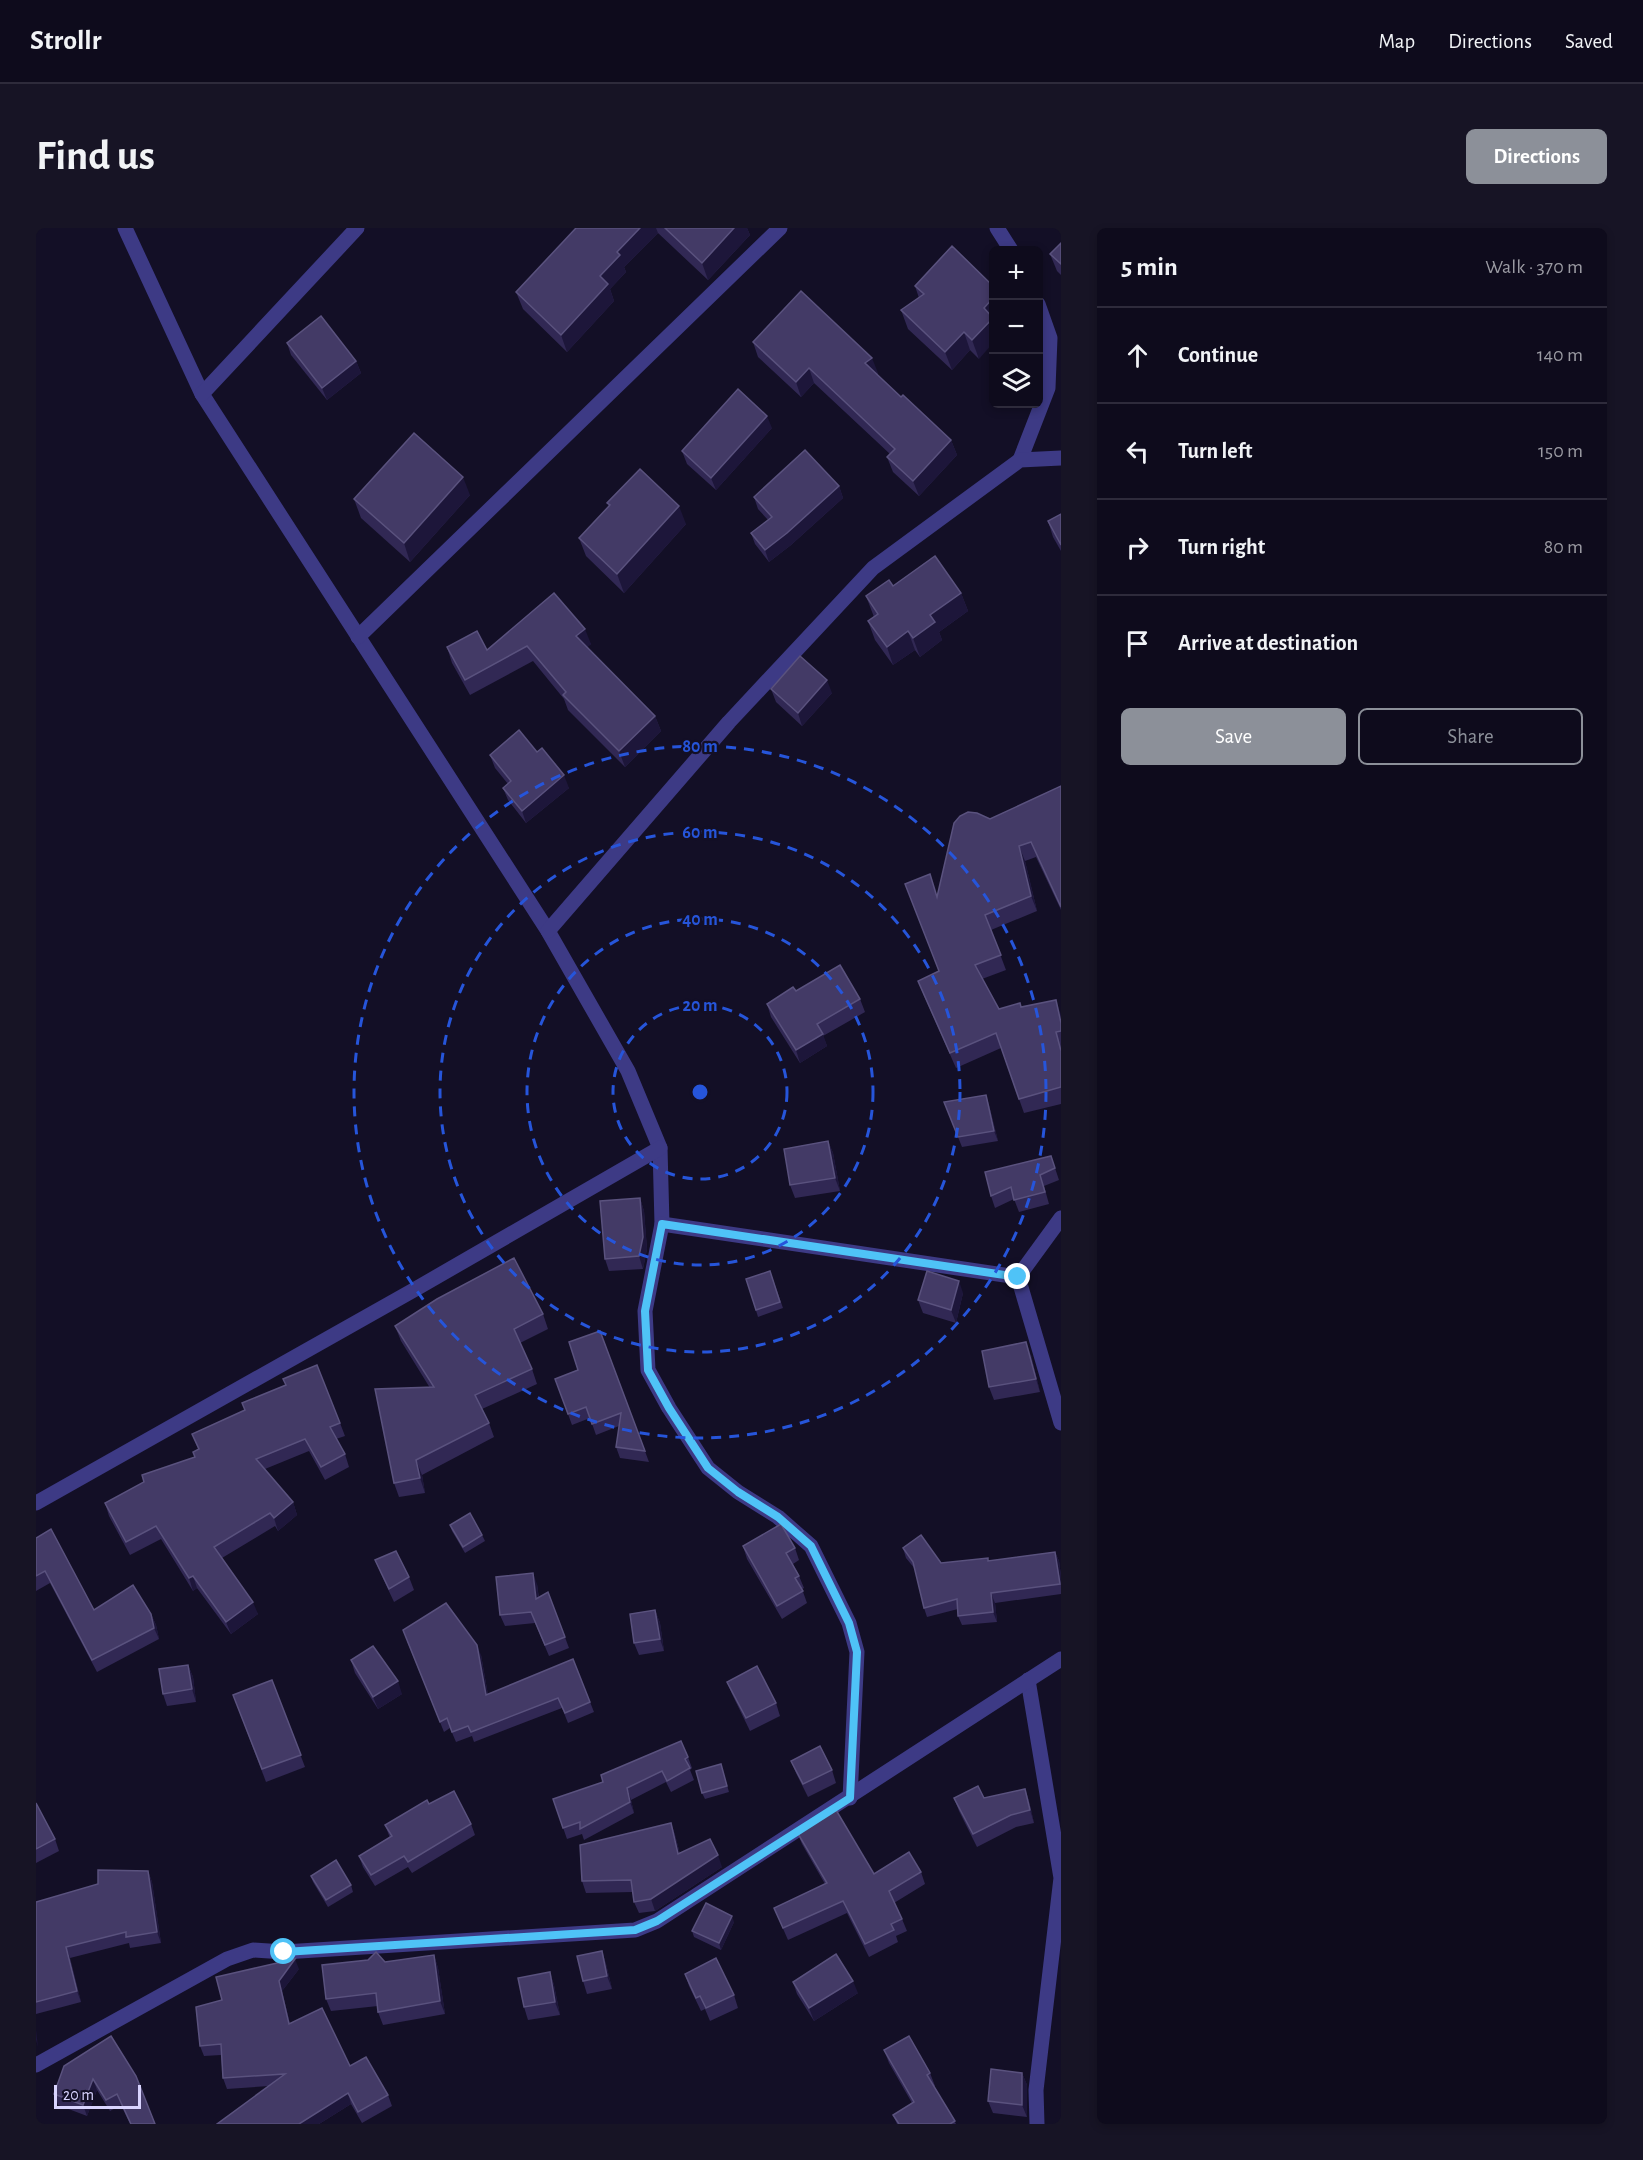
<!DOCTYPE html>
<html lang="en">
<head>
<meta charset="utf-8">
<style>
	:root { --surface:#0e0b1c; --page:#171425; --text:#f1f3f6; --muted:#9b9ba3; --line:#2e2b3b; --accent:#8c9099 }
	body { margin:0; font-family:"Alegreya Sans",sans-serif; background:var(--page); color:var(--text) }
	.controls { position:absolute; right:18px; top:18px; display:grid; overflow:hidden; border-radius:9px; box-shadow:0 3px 9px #0003 }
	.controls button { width:54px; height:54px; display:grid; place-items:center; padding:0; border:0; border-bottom:2px solid var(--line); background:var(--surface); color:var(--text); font:30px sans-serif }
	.scale { position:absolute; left:18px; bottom:15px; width:87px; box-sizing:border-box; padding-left:6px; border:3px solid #d9d4ff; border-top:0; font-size:16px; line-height:21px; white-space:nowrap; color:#d9d4ff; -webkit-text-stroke:4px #130f26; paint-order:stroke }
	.stop { position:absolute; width:18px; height:18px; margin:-14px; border:4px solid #4fc3f7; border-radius:50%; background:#fff }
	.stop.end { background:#4fc3f7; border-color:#fff; box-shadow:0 2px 6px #0008 }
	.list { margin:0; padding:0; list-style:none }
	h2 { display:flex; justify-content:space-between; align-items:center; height:78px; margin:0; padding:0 24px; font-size:26px }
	h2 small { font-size:20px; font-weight:400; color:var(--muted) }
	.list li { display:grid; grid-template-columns:39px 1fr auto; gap:18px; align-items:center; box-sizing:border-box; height:96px; padding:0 24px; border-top:2px solid var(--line) }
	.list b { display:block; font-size:22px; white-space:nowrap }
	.list em { font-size:20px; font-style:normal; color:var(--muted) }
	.actions { display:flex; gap:12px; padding:18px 24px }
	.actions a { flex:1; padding:14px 0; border:2px solid var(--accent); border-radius:9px; text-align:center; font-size:21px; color:var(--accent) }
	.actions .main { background:var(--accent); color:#fff }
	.icon { flex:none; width:33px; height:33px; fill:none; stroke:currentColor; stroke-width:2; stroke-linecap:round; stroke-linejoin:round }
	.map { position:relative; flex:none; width:1025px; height:1896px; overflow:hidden; border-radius:9px }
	header { display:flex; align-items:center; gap:36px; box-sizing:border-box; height:84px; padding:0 30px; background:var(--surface); border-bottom:2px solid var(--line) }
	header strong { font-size:28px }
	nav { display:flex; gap:33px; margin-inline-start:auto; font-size:21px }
	.intro { display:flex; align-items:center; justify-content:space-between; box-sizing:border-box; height:144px; padding:0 36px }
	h1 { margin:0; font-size:42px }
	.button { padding:15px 27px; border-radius:9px; background:var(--accent); color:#fff; font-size:21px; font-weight:700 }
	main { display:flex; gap:36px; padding:0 36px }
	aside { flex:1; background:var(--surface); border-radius:9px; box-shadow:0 3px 9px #0003 }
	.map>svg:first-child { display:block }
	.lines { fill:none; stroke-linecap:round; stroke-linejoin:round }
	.minor { stroke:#3d3a85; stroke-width:15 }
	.wall { fill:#312854 }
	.shaded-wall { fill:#1d163a }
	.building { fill:#433a66; stroke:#5a527e; stroke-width:1.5 }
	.route { stroke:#4fc3f7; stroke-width:8 }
	.ring { fill:none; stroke:#2655da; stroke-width:3; stroke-dasharray:10 8 }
	.centre { fill:#2655da; stroke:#130f26; stroke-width:3 }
	.ring-label { font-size:18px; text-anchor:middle; font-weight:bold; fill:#2655da; stroke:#130f26; stroke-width:4.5; stroke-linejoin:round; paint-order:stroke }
</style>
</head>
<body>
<header>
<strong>Strollr</strong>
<nav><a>Map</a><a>Directions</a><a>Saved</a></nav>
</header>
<div class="intro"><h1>Find us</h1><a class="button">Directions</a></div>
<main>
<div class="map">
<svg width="1025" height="1896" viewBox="0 0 1025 1896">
	<rect width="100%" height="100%" fill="#130f26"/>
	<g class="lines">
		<g class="minor">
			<polyline points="89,0 166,166 512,703 592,843 624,920 626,996 982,1049 1025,1195"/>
			<polyline points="961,0 975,22"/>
			<polyline points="166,166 321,0"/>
			<polyline points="984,232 1012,160 1014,110 1002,76"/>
			<polyline points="322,409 744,0"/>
			<polyline points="512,703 693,494 837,340 984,232 1025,230"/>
			<polyline points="626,996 609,1083 612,1142 633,1180 672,1240 702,1264 742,1289 775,1318 813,1395 821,1424 814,1570"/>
			<polyline points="982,1049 1025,990"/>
			<polyline points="0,1275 376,1063 624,920"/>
			<polyline points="992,1452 1025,1650 1000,1862 1001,1896"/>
			<polyline points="0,1837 191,1731 217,1722 248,1724 599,1702 621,1693 1025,1431"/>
		</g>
	</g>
	<g class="wall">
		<polygon points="540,0 711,0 714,7 672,52 622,5 588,39 590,44 574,61 578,73 531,124 487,81 480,64"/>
		<polygon points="1025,15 1025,47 1021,43 1014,26"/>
		<polygon points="916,18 943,131 934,122 916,142 872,101 865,82 883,70 879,58"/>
		<polygon points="717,114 842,145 841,146 865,169 915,212 921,227 883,268 857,244 851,229 854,226 778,155 765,169 722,129"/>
		<polygon points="251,115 320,133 325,145 291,172 255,127"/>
		<polygon points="736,200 680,262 651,236 646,223"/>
		<polygon points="803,258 807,270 755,317 733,334 719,316 715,305 732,292 722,281 718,269"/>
		<polygon points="434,267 374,334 325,290 318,271"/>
		<polygon points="571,275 650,296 588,365 550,328 543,310 573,279"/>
		<polygon points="1025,286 1025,323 1017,309 1012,293"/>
		<polygon points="857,358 925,365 932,383 903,404 906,412 884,429 879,422 857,437 839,412 832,393 838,389 830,368"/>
		<polygon points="518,365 555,416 551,419 619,488 625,503 589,539 532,482 528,471 497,433 434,467 416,435 411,419 451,422"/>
		<polygon points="735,461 796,465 766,498 740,474"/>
		<polygon points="501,524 533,560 490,595 472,572 467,560 472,556 459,540 454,527"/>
		<polygon points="1025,558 1025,682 1000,629 989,633 1001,683 955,702 970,742 946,751 963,781 985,779 1025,787 1025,876 988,885 965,820 920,840 888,768 882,753 903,743 869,656 902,668 954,591"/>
		<polygon points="760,763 824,771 829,784 787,808 791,818 764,835 735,789 731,776"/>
		<polygon points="950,867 953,877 962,913 926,919 908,874"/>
		<polygon points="792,913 797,925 804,963 759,970 754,957"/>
		<polygon points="1015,928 1023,952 1008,958 1013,976 983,984 978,971 959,980 955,968"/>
		<polygon points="604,970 608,983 611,1021 607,1041 573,1043 569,1031"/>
		<polygon points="734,1043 747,1080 722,1089 710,1051"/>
		<polygon points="927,1065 920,1095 887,1085 882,1072"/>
		<polygon points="507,1086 512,1101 484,1115 496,1141 501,1156 446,1181 453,1195 458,1209 386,1247 389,1265 363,1269 358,1255 394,1160 365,1113 359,1098"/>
		<polygon points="564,1103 613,1234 584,1230 580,1219 583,1198 560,1207 554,1190 536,1197 519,1151 542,1142"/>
		<polygon points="995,1127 1004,1164 958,1172 953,1159"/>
		<polygon points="304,1195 309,1208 300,1211 309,1226 313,1239 289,1252 273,1223 229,1241 257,1274 261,1287 242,1303 239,1298 186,1330 222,1386 195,1406 161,1360 157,1363 125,1311 94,1327 73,1288 69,1275 159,1229 162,1221 156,1206"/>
		<polygon points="414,1297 446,1307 449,1313 429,1325 416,1303"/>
		<polygon points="0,1310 58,1382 115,1386 120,1397 123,1411 61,1444 14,1355 0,1363"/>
		<polygon points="707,1318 759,1320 763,1332 757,1336 763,1348 768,1360 766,1361 771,1375 746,1391 711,1331"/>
		<polygon points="867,1320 905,1335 953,1333 1019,1324 1023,1333 1025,1348 1025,1366 959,1375 961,1394 926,1397 922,1388 922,1381 891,1389 888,1380 879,1341 870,1330"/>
		<polygon points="339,1332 373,1349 378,1362 358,1374 344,1344"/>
		<polygon points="501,1356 503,1370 512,1364 533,1420 513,1428 499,1395 469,1398 464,1387"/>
		<polygon points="619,1382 624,1395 628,1423 603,1427 598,1415"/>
		<polygon points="371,1413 445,1427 452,1467 537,1431 558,1484 532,1495 526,1480 438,1514 436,1508 420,1514 414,1500 408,1504"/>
		<polygon points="315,1432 366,1466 342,1481 319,1445"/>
		<polygon points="152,1437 157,1449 160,1474 131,1478 127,1466"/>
		<polygon points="236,1452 269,1539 230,1554 197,1467"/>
		<polygon points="691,1454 740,1475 744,1488 714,1503 696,1466"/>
		<polygon points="652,1529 656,1540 654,1542 658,1552 635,1564 630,1554 595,1572 598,1585 548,1612 546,1606 531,1611 517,1571"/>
		<polygon points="755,1533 796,1542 800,1555 772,1569 760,1545"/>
		<polygon points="687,1543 693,1564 669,1571 666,1565"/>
		<polygon points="989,1561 993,1573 998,1595 980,1599 941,1619 923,1583 918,1570 948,1570"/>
		<polygon points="0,1575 19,1611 23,1623 0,1635"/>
		<polygon points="393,1576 435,1596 439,1607 376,1645 372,1639 339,1658 327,1639 323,1628 354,1610 349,1597"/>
		<polygon points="635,1595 639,1607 644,1626 686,1639 619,1683 603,1685 598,1674 597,1664 550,1665 546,1653"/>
		<polygon points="761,1604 838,1646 885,1644 889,1656 858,1675 866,1691 871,1703 860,1708 862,1714 833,1729 811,1685 752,1712 738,1680 789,1656 766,1616"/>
		<polygon points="112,1643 116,1654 125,1715 94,1720 93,1715 34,1730 45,1774 0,1786 0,1674"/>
		<polygon points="275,1648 315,1657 317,1664 292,1679 277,1654"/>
		<polygon points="698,1694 685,1722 658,1709 656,1703"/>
		<polygon points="566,1723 570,1736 576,1761 551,1766 547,1753"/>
		<polygon points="398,1727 402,1740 409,1786 347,1797 342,1784 342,1778 295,1783 290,1771 349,1734"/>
		<polygon points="263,1741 246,1763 254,1796 314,1838 352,1867 356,1878 326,1895 315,1876 283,1896 181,1896 233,1858 191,1861 187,1850 185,1827 168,1828 164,1818 186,1772"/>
		<polygon points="514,1744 518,1757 524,1787 492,1792 488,1779"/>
		<polygon points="649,1746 698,1767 702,1780 674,1793 669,1781 665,1783 653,1758"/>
		<polygon points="757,1754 822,1765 778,1793 761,1766"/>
		<polygon points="75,1808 119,1896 94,1896 85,1877 74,1883 61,1862 51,1888 22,1877 18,1866"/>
		<polygon points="848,1822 894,1845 899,1858 898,1858 920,1896 861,1896 857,1887 876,1875 853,1835"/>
		<polygon points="986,1845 991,1857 991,1889 957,1885 952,1873"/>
	</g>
	<g class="shaded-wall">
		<polygon points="604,0 620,0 622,5 588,39 590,44 574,61 578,73 531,124 525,107 581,24"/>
		<polygon points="698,0 711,0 714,7 672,52 666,35"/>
		<polygon points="957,70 957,115 943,131 936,112 948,80"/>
		<polygon points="928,104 934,122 916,142 909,124"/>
		<polygon points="836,130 842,145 835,151 829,135"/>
		<polygon points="320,133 325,145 291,172 286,160"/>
		<polygon points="773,140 778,155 765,169 760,154"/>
		<polygon points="731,188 736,200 680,262 675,250"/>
		<polygon points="915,212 921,227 883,268 877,253"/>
		<polygon points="427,249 434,267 374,334 368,315"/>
		<polygon points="803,258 807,270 755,317 733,334 729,322"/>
		<polygon points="643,278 650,296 588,365 581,346"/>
		<polygon points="925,365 932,383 903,404 906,412 884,429 877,410 894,387"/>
		<polygon points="549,401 555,416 546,424 540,408"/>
		<polygon points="872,403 879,422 857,437 851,419"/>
		<polygon points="791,452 796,465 766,498 762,485"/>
		<polygon points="619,488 625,503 589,539 583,523"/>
		<polygon points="528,547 533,560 490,595 486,583"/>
		<polygon points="983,618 989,633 1001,683 995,668"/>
		<polygon points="1020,772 1025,787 1025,795"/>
		<polygon points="787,806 791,818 764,835 760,822"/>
		<polygon points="950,867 953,877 962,913 958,903"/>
		<polygon points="792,913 797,925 804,963 799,950"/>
		<polygon points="604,970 608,983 611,1021 607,1041 603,1028"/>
		<polygon points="923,1053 927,1065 920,1095 915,1082"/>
		<polygon points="990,1114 995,1127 1004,1164 1000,1151"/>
		<polygon points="380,1232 386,1247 389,1265 384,1250"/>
		<polygon points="257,1274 261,1287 242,1303 238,1290"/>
		<polygon points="1019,1324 1023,1333 1025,1348 1025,1358"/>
		<polygon points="497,1345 501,1356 504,1382 500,1371"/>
		<polygon points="157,1348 161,1360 157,1363 153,1350"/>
		<polygon points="955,1365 959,1375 961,1394 957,1384"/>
		<polygon points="217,1374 222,1386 195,1406 190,1394"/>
		<polygon points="619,1382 624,1395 628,1423 624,1411"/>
		<polygon points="115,1386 120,1397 123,1411 118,1400"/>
		<polygon points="441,1417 445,1427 454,1478 450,1467"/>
		<polygon points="152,1437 157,1449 160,1474 156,1461"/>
		<polygon points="362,1453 366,1466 342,1481 337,1469"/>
		<polygon points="591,1560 595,1572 598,1585 594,1574"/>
		<polygon points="989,1561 993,1573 998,1595 994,1582"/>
		<polygon points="635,1595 639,1607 647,1638 642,1626"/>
		<polygon points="682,1627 686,1639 619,1683 615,1671"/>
		<polygon points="112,1643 116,1654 125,1715 121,1704"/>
		<polygon points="696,1688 698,1694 685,1722 683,1715"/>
		<polygon points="30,1719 34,1730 45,1774 41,1763"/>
		<polygon points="566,1723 570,1736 576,1761 571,1748"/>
		<polygon points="398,1727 402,1740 409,1786 404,1773"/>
		<polygon points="259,1731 263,1741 246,1763 257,1807 253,1796 243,1753"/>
		<polygon points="514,1744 518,1757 524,1787 519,1774"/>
		<polygon points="817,1753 822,1765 778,1793 773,1780"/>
		<polygon points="0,1802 2,1819 0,1812"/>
		<polygon points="986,1845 991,1857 991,1889 986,1877"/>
		<polygon points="57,1851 61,1862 51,1888 47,1877"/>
		<polygon points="312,1865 315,1876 283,1896 263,1896"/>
	</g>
	<g class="building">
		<polygon points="540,0 604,0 581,24 584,27 564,48 572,56 525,107 480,64"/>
		<polygon points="629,0 698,0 666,35"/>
		<polygon points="1025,15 1025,36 1014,26"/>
		<polygon points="916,18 957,58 957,70 948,80 957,90 936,112 928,104 909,124 865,82 888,66 879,58"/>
		<polygon points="765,63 836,130 829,135 865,169 867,167 915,212 877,253 851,229 859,221 773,140 760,154 717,114"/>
		<polygon points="285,88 320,133 286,160 251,115"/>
		<polygon points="702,161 731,188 675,250 646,223"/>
		<polygon points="378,205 427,249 368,315 318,271"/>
		<polygon points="769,222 803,258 751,305 729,322 715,305 736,289 718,269"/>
		<polygon points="604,241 643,278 581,346 543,310 574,277 571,275"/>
		<polygon points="1025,286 1025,317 1012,293"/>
		<polygon points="899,328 925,365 894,387 899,394 877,410 872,403 851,419 832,393 842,386 830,368 853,352 857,358"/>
		<polygon points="518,365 549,401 540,408 619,488 583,523 527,467 530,464 491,418 429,452 411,419 441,403 451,422"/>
		<polygon points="764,428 791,452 762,485 735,461"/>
		<polygon points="483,502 501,524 506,520 528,547 486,583 467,560 475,553 454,527"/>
		<polygon points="1025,558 1025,679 995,614 983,618 995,668 949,687 965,727 939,737 963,781 984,775 985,779 1020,772 1025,795 1025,803 1020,804 1025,823 1025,859 983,871 960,805 914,825 882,753 903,743 869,656 894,646 901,669 918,595 924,588 932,584 941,585 954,591"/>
		<polygon points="804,737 824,771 781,796 787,806 760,822 731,776 757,759 760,763"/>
		<polygon points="950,867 958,903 922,909 908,874"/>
		<polygon points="792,913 799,950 754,957 748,921"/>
		<polygon points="1015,928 1019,940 1004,947 1009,964 978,972 975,959 955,968 949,944"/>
		<polygon points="604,970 607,1009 603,1028 569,1031 564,973"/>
		<polygon points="478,1030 507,1086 478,1101 496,1141 439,1167 453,1195 380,1232 384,1250 358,1255 339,1161 398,1159 359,1098 401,1071"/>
		<polygon points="734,1043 744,1074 720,1082 710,1051"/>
		<polygon points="891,1043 923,1053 915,1082 882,1072"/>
		<polygon points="564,1103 609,1223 580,1219 585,1185 556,1196 550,1179 532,1186 519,1151 542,1142 533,1114"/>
		<polygon points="990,1114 1000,1151 953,1159 946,1123"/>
		<polygon points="281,1137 304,1195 294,1199 309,1226 285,1239 269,1211 220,1231 257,1274 238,1290 234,1285 178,1319 217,1374 190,1394 157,1348 153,1350 120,1298 90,1314 69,1275 108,1254 106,1247 159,1229 157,1224 163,1221 156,1206 209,1182 206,1175 250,1157 247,1151"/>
		<polygon points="434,1285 446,1307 427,1319 414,1297"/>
		<polygon points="745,1296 759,1320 750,1325 763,1348 759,1350 767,1363 741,1378 707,1318"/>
		<polygon points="15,1301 58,1382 97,1357 115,1386 118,1400 56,1432 9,1343 0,1348 0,1310"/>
		<polygon points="885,1307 905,1335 952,1330 952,1333 1019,1324 1024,1356 955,1365 957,1384 922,1388 921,1371 888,1380 877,1334 867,1320"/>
		<polygon points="360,1323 373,1349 353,1361 339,1332"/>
		<polygon points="497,1345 500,1371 512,1364 529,1409 509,1417 495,1384 464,1387 460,1349"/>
		<polygon points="410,1375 441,1417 450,1467 537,1431 554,1474 529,1485 522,1470 435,1504 432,1498 416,1504 411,1490 404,1494 367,1402"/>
		<polygon points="619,1382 624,1411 598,1415 594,1386"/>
		<polygon points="337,1418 362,1453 337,1469 315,1432"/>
		<polygon points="152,1437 156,1461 127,1466 123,1441"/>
		<polygon points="721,1438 740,1475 710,1490 691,1454"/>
		<polygon points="236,1452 265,1527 226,1541 197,1467"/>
		<polygon points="645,1513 652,1529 649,1531 654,1540 631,1553 626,1543 591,1560 594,1574 544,1601 544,1594 527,1600 517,1571 567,1554 565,1547"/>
		<polygon points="784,1518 796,1542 767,1556 755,1533"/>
		<polygon points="685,1536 691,1558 666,1565 660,1543"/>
		<polygon points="942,1558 948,1570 989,1561 994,1582 975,1587 937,1606 918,1570"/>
		<polygon points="418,1563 435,1596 372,1634 368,1628 335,1647 323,1628 356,1608 349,1597 391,1572 393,1576"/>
		<polygon points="0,1575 19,1611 0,1621"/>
		<polygon points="800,1582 838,1646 873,1624 885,1644 853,1663 866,1691 855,1696 858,1702 829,1716 807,1673 747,1700 738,1680 791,1655 761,1604"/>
		<polygon points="635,1595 642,1626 674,1611 682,1627 615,1671 598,1674 595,1652 546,1653 544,1617"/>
		<polygon points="300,1632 315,1657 290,1672 275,1648"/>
		<polygon points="62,1642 112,1643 121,1704 90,1709 90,1704 30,1719 41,1763 0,1774 0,1674 62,1656"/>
		<polygon points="670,1675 696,1688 683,1715 656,1703"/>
		<polygon points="566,1723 571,1748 547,1753 541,1728"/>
		<polygon points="340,1724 349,1734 398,1727 404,1773 342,1784 340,1765 290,1771 286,1737 332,1732"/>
		<polygon points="800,1726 817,1753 773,1780 757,1754"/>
		<polygon points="680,1730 698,1767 670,1780 664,1768 660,1770 649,1746"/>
		<polygon points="259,1731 243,1753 253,1796 286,1780 314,1838 330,1829 352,1867 322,1884 312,1865 263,1896 181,1896 249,1846 187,1850 185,1816 164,1818 160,1779 186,1772 180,1749"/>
		<polygon points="514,1744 519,1774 488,1779 482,1750"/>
		<polygon points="75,1808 100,1848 119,1896 95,1896 81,1866 70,1872 57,1851 47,1877 18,1866 28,1838"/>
		<polygon points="873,1808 894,1845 891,1847 919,1893 914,1896 863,1896 857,1887 878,1874 848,1822"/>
		<polygon points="955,1841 986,1845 986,1877 952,1873"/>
	</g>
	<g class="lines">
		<polyline class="route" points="248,1724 599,1702 621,1693 814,1570 821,1424 813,1395 775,1318 742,1289 702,1264 672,1240 633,1180 612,1142 609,1083 626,996 982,1049"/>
	</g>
	<g class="ring">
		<circle cx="664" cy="864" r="87"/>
		<circle cx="664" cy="864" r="173"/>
		<circle cx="664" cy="864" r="260"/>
		<circle cx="664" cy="864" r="346"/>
	</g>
	<circle cx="664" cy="864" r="9" class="centre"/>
	<g class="ring-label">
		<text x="664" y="524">80 m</text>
		<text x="664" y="610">60 m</text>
		<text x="664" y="697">40 m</text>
		<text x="664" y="783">20 m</text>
	</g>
</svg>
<div class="controls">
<button>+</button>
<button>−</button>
<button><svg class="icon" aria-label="layers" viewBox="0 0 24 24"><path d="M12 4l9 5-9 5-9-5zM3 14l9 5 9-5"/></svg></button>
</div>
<div class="scale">20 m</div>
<div class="stop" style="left:248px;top:1724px"></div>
<div class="stop end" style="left:982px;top:1049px"></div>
</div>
<aside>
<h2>5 min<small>Walk · 370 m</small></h2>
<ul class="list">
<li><svg class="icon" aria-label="ahead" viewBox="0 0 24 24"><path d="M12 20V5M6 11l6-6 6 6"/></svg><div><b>Continue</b></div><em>140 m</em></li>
<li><svg class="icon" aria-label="left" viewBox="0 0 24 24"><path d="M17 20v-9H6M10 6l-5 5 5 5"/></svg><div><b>Turn left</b></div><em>150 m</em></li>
<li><svg class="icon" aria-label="right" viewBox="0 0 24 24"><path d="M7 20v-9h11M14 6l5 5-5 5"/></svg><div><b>Turn right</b></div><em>80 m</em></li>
<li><svg class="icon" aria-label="arrive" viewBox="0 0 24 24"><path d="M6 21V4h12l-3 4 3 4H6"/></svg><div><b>Arrive at destination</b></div></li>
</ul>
<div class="actions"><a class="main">Save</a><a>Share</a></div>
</aside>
</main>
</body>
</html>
